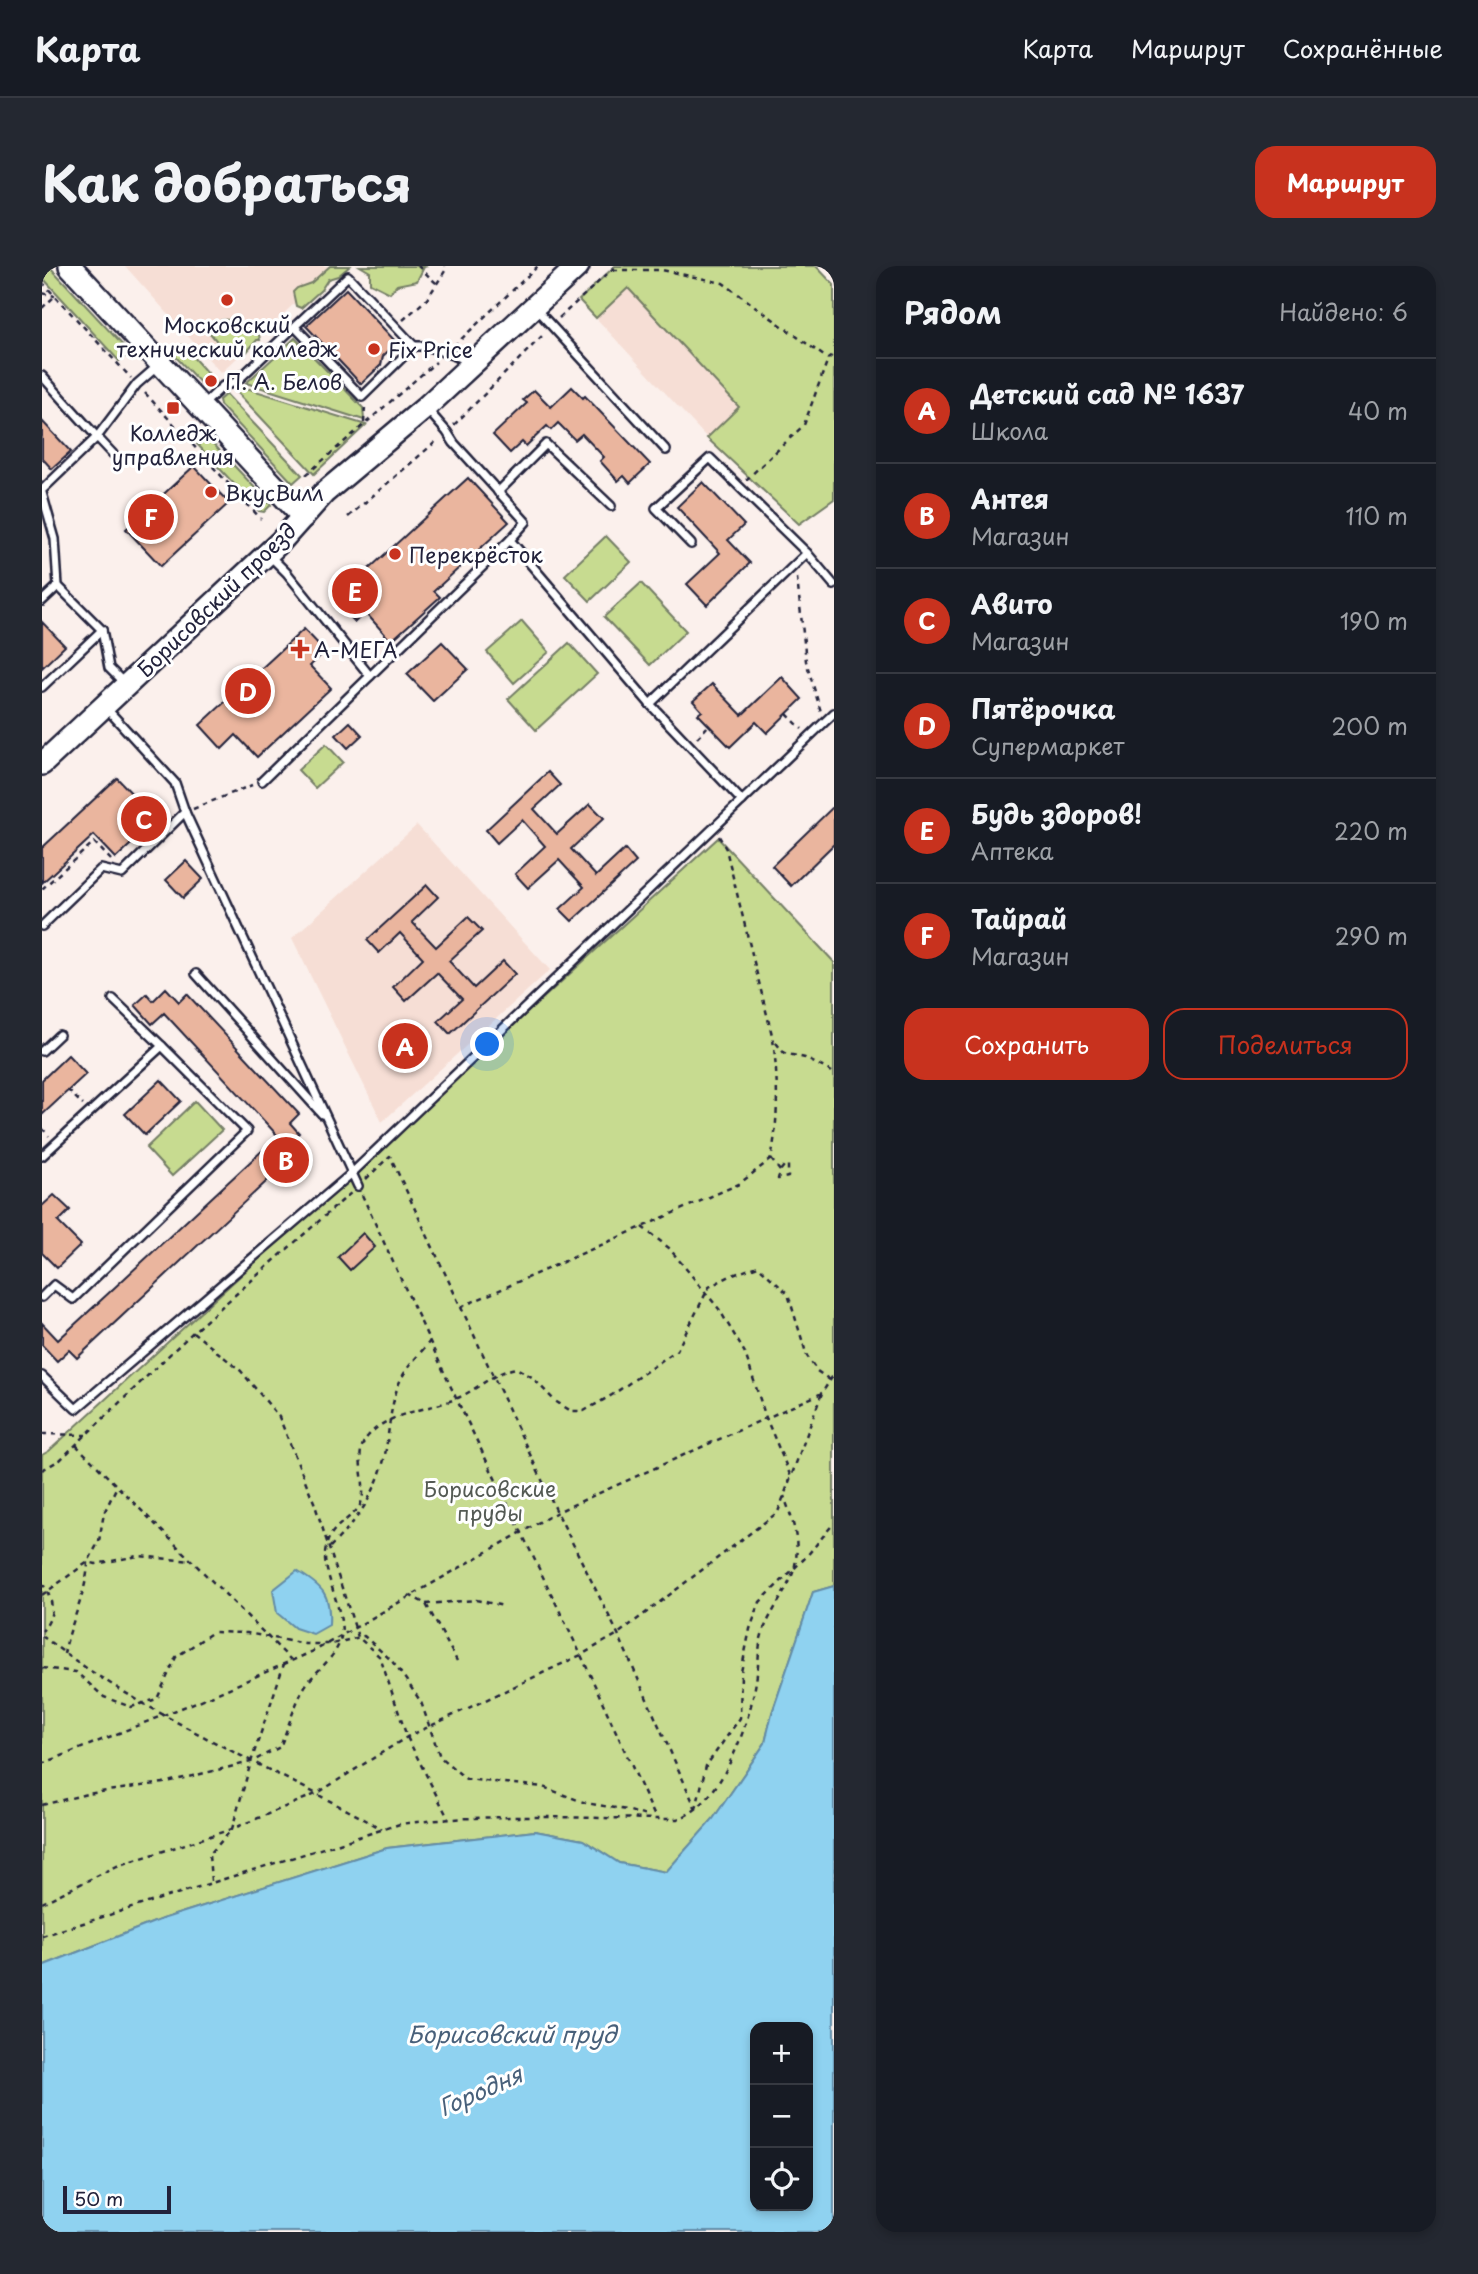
<!DOCTYPE html>
<html lang="ru">
<head>
<meta charset="utf-8">
<style>
	:root { --surface:#171b24; --page:#242831; --text:#f1f3f6; --muted:#9ea1a6; --line:#363941; --accent:#c8321e }
	body { margin:0; font-family:"Playpen Sans",sans-serif; background:var(--page); color:var(--text) }
	.controls { position:absolute; right:21px; bottom:21px; display:grid; overflow:hidden; border-radius:14px; box-shadow:0 4px 10px #0003 }
	.controls button { width:63px; height:63px; display:grid; place-items:center; padding:0; border:0; border-bottom:2px solid var(--line); background:var(--surface); color:var(--text); font:35px sans-serif }
	.scale { position:absolute; left:21px; bottom:18px; width:108px; box-sizing:border-box; padding-left:7px; border:4px solid #22223b; border-top:0; font-size:19px; line-height:24px; white-space:nowrap; color:#22223b; -webkit-text-stroke:5px #fff; paint-order:stroke }
	.you { position:absolute; left:446px; top:779px; width:24px; height:24px; margin:-18px; border:5px solid #fff; border-radius:50%; background:#1a73e8; box-shadow:0 0 0 10px #1a73e833 }
	.badge { display:grid; place-items:center; width:46px; height:46px; border-radius:50%; background:var(--accent); color:#fff; font-size:23px; font-weight:700 }
	.pin { position:absolute; translate:-50% -50%; border:4px solid #fff; box-shadow:0 2px 7px #0006 }
	.list { margin:0; padding:0; list-style:none }
	h2 { display:flex; justify-content:space-between; align-items:center; height:91px; margin:0; padding:0 28px; font-size:30px }
	h2 small { font-size:23px; font-weight:400; color:var(--muted) }
	.list li { display:grid; grid-template-columns:46px 1fr auto; gap:21px; align-items:center; box-sizing:border-box; height:105px; padding:0 28px; border-top:2px solid var(--line) }
	.list b { display:block; font-size:26px; white-space:nowrap }
	.list p { margin:0; font-size:23px; white-space:nowrap; color:var(--muted) }
	.list em { font-size:23px; font-style:normal; color:var(--muted) }
	.actions { display:flex; gap:14px; padding:21px 28px }
	.actions a { flex:1; padding:16px 0; border:2px solid var(--accent); border-radius:21px; text-align:center; font-size:24px; color:var(--accent) }
	.actions .main { background:var(--accent); color:#fff }
	.icon { flex:none; width:38px; height:38px; fill:none; stroke:currentColor; stroke-width:2; stroke-linecap:round; stroke-linejoin:round }
	.map { position:relative; flex:none; width:792px; height:1966px; overflow:hidden; border-radius:21px }
	header { display:flex; align-items:center; gap:42px; box-sizing:border-box; height:98px; padding:0 35px; background:var(--surface); border-bottom:2px solid var(--line) }
	header strong { font-size:33px }
	nav { display:flex; gap:38px; margin-inline-start:auto; font-size:24px }
	.intro { display:flex; align-items:center; justify-content:space-between; box-sizing:border-box; height:168px; padding:0 42px }
	h1 { margin:0; font-size:49px }
	.button { padding:18px 32px; border-radius:21px; background:var(--accent); color:#fff; font-size:24px; font-weight:700 }
	main { display:flex; gap:42px; padding:0 42px }
	aside { flex:1; background:var(--surface); border-radius:21px; box-shadow:0 4px 10px #0003 }
	.map>svg:first-child { display:block }
	.built { fill:#f6ded5 }
	.green { fill:#c7db90; stroke:#747e66; stroke-width:2 }
	.water { fill:#8fd2f0; stroke:#638ca8; stroke-width:2; fill-rule:evenodd }
	.building { fill:#eab59e; stroke:#22223b; stroke-width:2 }
	.lines { fill:none; stroke-linecap:round; stroke-linejoin:round }
	.lane-casing { stroke:#22223b; stroke-width:12 }
	.secondary-casing { stroke:#22223b; stroke-width:26 }
	.path { stroke:#22223b; stroke-width:2.5; stroke-dasharray:5 5; stroke-linecap:butt }
	.lane { stroke:#fff; stroke-width:7 }
	.secondary { stroke:#fff; stroke-width:21 }
	.poi-dot { fill:#c8321e; stroke:#fff; stroke-width:2.5 }
	.labels { text-anchor:middle; dominant-baseline:central; stroke-width:6; stroke-linejoin:round; paint-order:stroke }
	.poi-label { font-size:21px; fill:#22223b; stroke:#fff; text-anchor:start }
	.street-label { font-size:21px; fill:#22223b; stroke:#fff }
	.park-label { font-size:21px; fill:#545a54; stroke:#fff }
	.water-label { font-size:23px; font-style:italic; fill:#48607a; stroke:#fff }
</style>
</head>
<body>
<header>
<strong>Карта</strong>
<nav><a>Карта</a><a>Маршрут</a><a>Сохранённые</a></nav>
</header>
<div class="intro"><h1>Как добраться</h1><a class="button">Маршрут</a></div>
<main>
<div class="map">
<svg width="792" height="1966" viewBox="0 0 792 1966">
	<rect width="100%" height="100%" fill="#fbf0ec"/>
	<filter id="ink" filterUnits="userSpaceOnUse"><feTurbulence type="fractalNoise" baseFrequency=".0143" numOctaves="2"/><feDisplacementMap in="SourceGraphic" scale="14" xChannelSelector="R" yChannelSelector="G"/><feConvolveMatrix kernelMatrix="1 2 1 2 8 2 1 2 1" color-interpolation-filters="sRGB"/></filter>
	<g filter="url(#ink)">
		<g class="built">
			<polygon points="83,0 292,0 179,107"/>
			<polygon points="586,22 698,141 665,172 554,52"/>
			<polygon points="375,559 508,704 340,856 250,672"/>
		</g>
		<g class="green">
			<polygon points="0,0 7,0 88,87 77,95 0,11"/>
			<polygon points="288,0 308,0 296,10 286,13 279,24 259,42 254,40 251,26 255,22 269,17"/>
			<polygon points="318,0 385,0 382,1 375,15 355,19 348,27 328,17 328,6"/>
			<polygon points="573,0 774,0 792,19 792,233 757,258 665,172 697,141 586,22 554,52 537,34"/>
			<path d="M180,54C193,53 202,56 210,67L216,63L218,74H215L203,88L191,87L192,82L178,79L167,66L171,60Z"/>
			<polygon points="253,72 321,142 322,154 204,117"/>
			<polygon points="140,79 175,118 169,123 164,123 132,89"/>
			<polygon points="201,121 324,159 272,208 195,126"/>
			<polygon points="184,128 260,209 251,217 178,139 177,134"/>
			<polygon points="164,170 229,239 222,246 217,245 155,178"/>
			<polygon points="564,270 589,296 548,335 523,309"/>
			<polygon points="599,317 644,365 608,399 562,351"/>
			<polygon points="480,355 507,386 472,417 445,386"/>
			<polygon points="527,377 555,408 494,464 466,433"/>
			<polygon points="284,478 301,496 273,522 256,504"/>
			<polygon points="676,572 792,696 792,1320 771,1326 730,1447 723,1477 671,1553 624,1606 577,1597 541,1574 493,1565 345,1582 120,1653 0,1700 0,1189 7,1185"/>
			<polygon points="153,835 180,864 130,910 104,882"/>
		</g>
		<g class="water">
			<path d="M255,1305C281,1321 289,1328 287,1359L271,1368L253,1362L235,1347L231,1324Z"/>
			<path d="M792,1320V1966H0V1700L120,1653L345,1582L493,1565L541,1574L577,1597L624,1606L671,1553L723,1477L730,1447L771,1326ZM766,1761V1940H713V1761Z"/>
		</g>
		<g class="building">
			<polygon points="304,23 355,77 341,90 339,99 319,118 264,60"/>
			<polygon points="530,121 541,132 543,130 608,198 588,217 582,210 576,215 558,195 562,191 540,168 533,174 516,157 509,164 505,160 484,180 480,176 468,187 451,169 485,137 481,134 492,124 509,141"/>
			<polygon points="0,155 29,186 10,203 0,192"/>
			<polygon points="152,200 187,237 119,300 84,263"/>
			<polygon points="426,212 467,256 392,325 398,331 349,375 323,346 313,356 293,334"/>
			<polygon points="661,216 702,259 686,274 708,297 665,339 645,318 678,287 635,241"/>
			<polygon points="0,356 23,380 0,402"/>
			<polygon points="262,363 283,385 268,400 289,422 215,491 194,469 180,483 158,459"/>
			<polygon points="400,376 426,403 391,435 365,408"/>
			<polygon points="740,411 760,433 725,467 714,456 688,481 656,448 660,445 651,435 670,418 700,449"/>
			<polygon points="308,456 320,469 306,482 294,469"/>
			<polygon points="506,506 518,519 492,543 515,568 548,538 562,552 529,583 554,610 583,583 594,596 530,655 518,643 542,621 517,594 486,622 473,608 503,580 480,554 455,577 444,564"/>
			<polygon points="75,512 115,554 74,592 52,569 0,617 0,582"/>
			<polygon points="792,540 792,578 749,620 730,600"/>
			<polygon points="144,595 161,613 141,632 124,614"/>
			<polygon points="385,619 396,631 370,656 394,681 426,651 440,665 407,695 432,722 461,695 473,708 408,768 396,755 420,733 395,707 364,735 351,721 381,692 358,667 337,687 325,674"/>
			<polygon points="124,722 137,736 145,728 257,848 248,857 257,867 246,877 255,887 35,1092 27,1084 15,1095 0,1079 0,1057 16,1074 236,870 122,747 110,758 93,739 105,728 111,735"/>
			<polygon points="26,789 44,808 0,849 0,814"/>
			<polygon points="119,814 139,835 103,869 83,848"/>
			<polygon points="12,929 28,944 16,956 39,979 15,1002 0,987 0,940"/>
			<polygon points="321,967 333,981 308,1004 296,991"/>
		</g>
		<g class="lines">
			<g class="lane-casing">
				<g id="lane">
					<polyline points="495,44 624,184"/>
					<polyline points="372,80 384,80 428,95"/>
					<polyline points="0,110 55,171 95,118 118,98"/>
					<polyline points="161,139 181,120 194,116 306,10 372,80 320,131 253,61"/>
					<polyline points="384,142 405,166 412,177 484,256 468,274 608,438 700,535"/>
					<polyline points="0,224 55,171 71,188"/>
					<polyline points="456,226 504,178 569,240"/>
					<polyline points="0,227 13,273 16,320 60,364 67,402 83,418"/>
					<polyline points="649,278 614,242 668,192 765,287 792,319"/>
					<polyline points="228,290 245,307 328,410"/>
					<polyline points="0,335 16,320"/>
					<polyline points="0,421 60,364"/>
					<polyline points="608,438 765,287"/>
					<polyline points="65,443 133,517 143,546 316,920"/>
					<polyline points="220,515 468,274"/>
					<polyline points="0,660 59,603 80,608 143,546"/>
					<polyline points="154,708 280,848"/>
					<polyline points="0,785 17,769"/>
					<polyline points="0,890 120,780 71,733"/>
					<polyline points="0,1031 12,1019 31,1033 205,865 120,780"/>
					<polyline points="0,1110 34,1143 310,907 792,447"/>
				</g>
			</g>
			<g class="secondary-casing">
				<g id="secondary">
					<polyline points="28,0 261,251"/>
					<polyline points="0,498 239,275 282,227 383,142 536,0"/>
				</g>
			</g>
			<g class="path">
				<polyline points="376,0 395,18"/>
				<polyline points="571,4 620,4 681,17 786,93"/>
				<polyline points="0,16 89,112"/>
				<polyline points="0,27 13,30"/>
				<polyline points="0,42 13,30"/>
				<polyline points="517,52 574,0"/>
				<polyline points="361,54 385,33 403,5 403,0"/>
				<polyline points="412,80 496,0"/>
				<polyline points="103,127 219,253"/>
				<polyline points="322,157 323,140"/>
				<polyline points="412,159 503,67"/>
				<polyline points="264,209 394,96"/>
				<polyline points="704,214 762,159 786,93 792,88"/>
				<polyline points="306,251 397,173"/>
				<polyline points="755,312 764,395 779,446"/>
				<polyline points="745,448 760,463"/>
				<polyline points="655,472 667,459"/>
				<polyline points="151,543 210,519"/>
				<polyline points="677,570 684,583 731,773"/>
				<polyline points="0,623 52,576 69,594"/>
				<polyline points="26,824 41,839"/>
				<polyline points="0,862 7,870"/>
				<polyline points="729,893 738,905 736,913 746,911 746,899 742,900 738,905"/>
				<polyline points="324,913 348,890 515,1246 576,1368 654,1543"/>
				<polyline points="320,929 414,1132 539,1389 614,1553"/>
				<polyline points="600,961 627,982 677,1043 703,1087 724,1152 749,1211"/>
				<path d="M419,1041L697,918L729,893C737,853 736,814 731,773L742,787L763,792L792,807"/>
				<polyline points="151,1066 199,1105 237,1151 272,1236 316,1371 338,1391 365,1471 406,1552"/>
				<polyline points="0,1168 44,1169"/>
				<polyline points="34,1179 249,1394"/>
				<polyline points="0,1204 18,1194 151,1066 310,926"/>
				<path d="M288,1281C315,1255 335,1227 343,1189C347,1166 348,1142 356,1120C362,1103 377,1089 388,1075"/>
				<path d="M0,1317C12,1334 14,1349 0,1365"/>
				<polyline points="0,1329 46,1296 57,1275 62,1247 75,1220"/>
				<polyline points="367,1329 384,1338 415,1395"/>
				<polyline points="384,1338 434,1334 462,1340"/>
				<path d="M0,1370C104,1451 226,1499 340,1563"/>
				<path d="M22,1388C28,1357 45,1327 46,1296L54,1298L96,1290L149,1295"/>
				<polyline points="0,1402 34,1406 62,1431 89,1441 115,1433 134,1391 171,1366 205,1367 263,1378 290,1378 322,1370 349,1394 364,1414 379,1436 398,1491 424,1513 501,1521 544,1537 585,1544 607,1551"/>
				<polyline points="0,1498 169,1430 274,1384 515,1246 780,1127"/>
				<path d="M0,1539L45,1528L121,1517L209,1496L238,1481C246,1462 252,1440 262,1422C273,1404 295,1392 299,1371C304,1349 281,1307 283,1287C286,1256 312,1255 319,1237C327,1215 309,1189 326,1170C347,1145 390,1144 418,1131C438,1121 453,1106 474,1102L490,1111L513,1135L529,1145H542L570,1129L635,1084L667,1021L688,1010L716,1000L746,1028L765,1090L775,1105L788,1114"/>
				<polyline points="654,1543 664,1500 698,1452 699,1406 708,1363 718,1336 764,1291 792,1257"/>
				<polyline points="169,1615 167,1589 190,1563 209,1496 242,1398"/>
				<polyline points="0,1637 75,1600 190,1563 274,1528 365,1471 539,1389 576,1368 736,1246 780,1127 792,1108"/>
				<path d="M0,1670L358,1558C450,1546 542,1553 635,1553C680,1540 710,1452 715,1408C717,1394 716,1380 721,1366C730,1341 751,1320 754,1293C757,1270 749,1250 742,1230"/>
			</g>
			<use href="#lane" class="lane"/>
			<use href="#secondary" class="secondary"/>
		</g>
	</g>
	<g class="poi-dot">
		<circle cx="185" cy="34" r="7"/>
		<circle cx="332" cy="83" r="7"/>
		<circle cx="169" cy="115" r="7"/>
		<rect x="124" y="135" width="14" height="14" rx="3.5"/>
		<circle cx="169" cy="226" r="7"/>
		<circle cx="353" cy="288" r="7"/>
		<path d="M254.5 372.5h7v7h7v7h-7v7h-7v-7h-7v-7h7z"/>
	</g>
	<g class="labels">
		<g class="poi-label">
			<text x="185" y="58" text-anchor="middle">Московский<tspan x="185" dy="24">технический колледж</tspan></text>
			<text x="346" y="83">Fix Price</text>
			<text x="183" y="115">П. А. Белов</text>
			<text x="131" y="166" text-anchor="middle">Колледж<tspan x="131" dy="24">управления</tspan></text>
			<text x="183" y="226">ВкусВилл</text>
			<text x="367" y="288">Перекрёсток</text>
			<text x="272" y="383">А-МЕГА</text>
		</g>
		<g class="street-label">
			<text transform="translate(174 333) rotate(-44)">Борисовский проезд</text>
		</g>
		<g class="park-label">
			<text x="448" y="1222">Борисовские<tspan x="448" dy="24">пруды</tspan></text>
		</g>
		<g class="water-label">
			<text x="470" y="1767">Борисовский пруд</text>
			<text transform="translate(438 1824) rotate(-24)">Городня</text>
		</g>
	</g>
</svg>
<div class="controls">
<button>+</button>
<button>−</button>
<button><svg class="icon" aria-label="locate" viewBox="0 0 24 24"><circle cx="12" cy="12" r="6"/><path d="M12 2v4M12 18v4M2 12h4M18 12h4"/></svg></button>
</div>
<div class="scale">50 m</div>
<div class="you"></div>
<div class="pin badge" style="left:363px;top:780px">A</div>
<div class="pin badge" style="left:244px;top:894px">B</div>
<div class="pin badge" style="left:102px;top:553px">C</div>
<div class="pin badge" style="left:206px;top:425px">D</div>
<div class="pin badge" style="left:313px;top:325px">E</div>
<div class="pin badge" style="left:109px;top:251px">F</div>
</div>
<aside>
<h2>Рядом<small>Найдено: 6</small></h2>
<ul class="list">
<li><span class="badge">A</span><div><b>Детский сад № 1637</b><p>Школа</p></div><em>40 m</em></li>
<li><span class="badge">B</span><div><b>Антея</b><p>Магазин</p></div><em>110 m</em></li>
<li><span class="badge">C</span><div><b>Авито</b><p>Магазин</p></div><em>190 m</em></li>
<li><span class="badge">D</span><div><b>Пятёрочка</b><p>Супермаркет</p></div><em>200 m</em></li>
<li><span class="badge">E</span><div><b>Будь здоров!</b><p>Аптека</p></div><em>220 m</em></li>
<li><span class="badge">F</span><div><b>Тайрай</b><p>Магазин</p></div><em>290 m</em></li>
</ul>
<div class="actions"><a class="main">Сохранить</a><a>Поделиться</a></div>
</aside>
</main>
</body>
</html>
